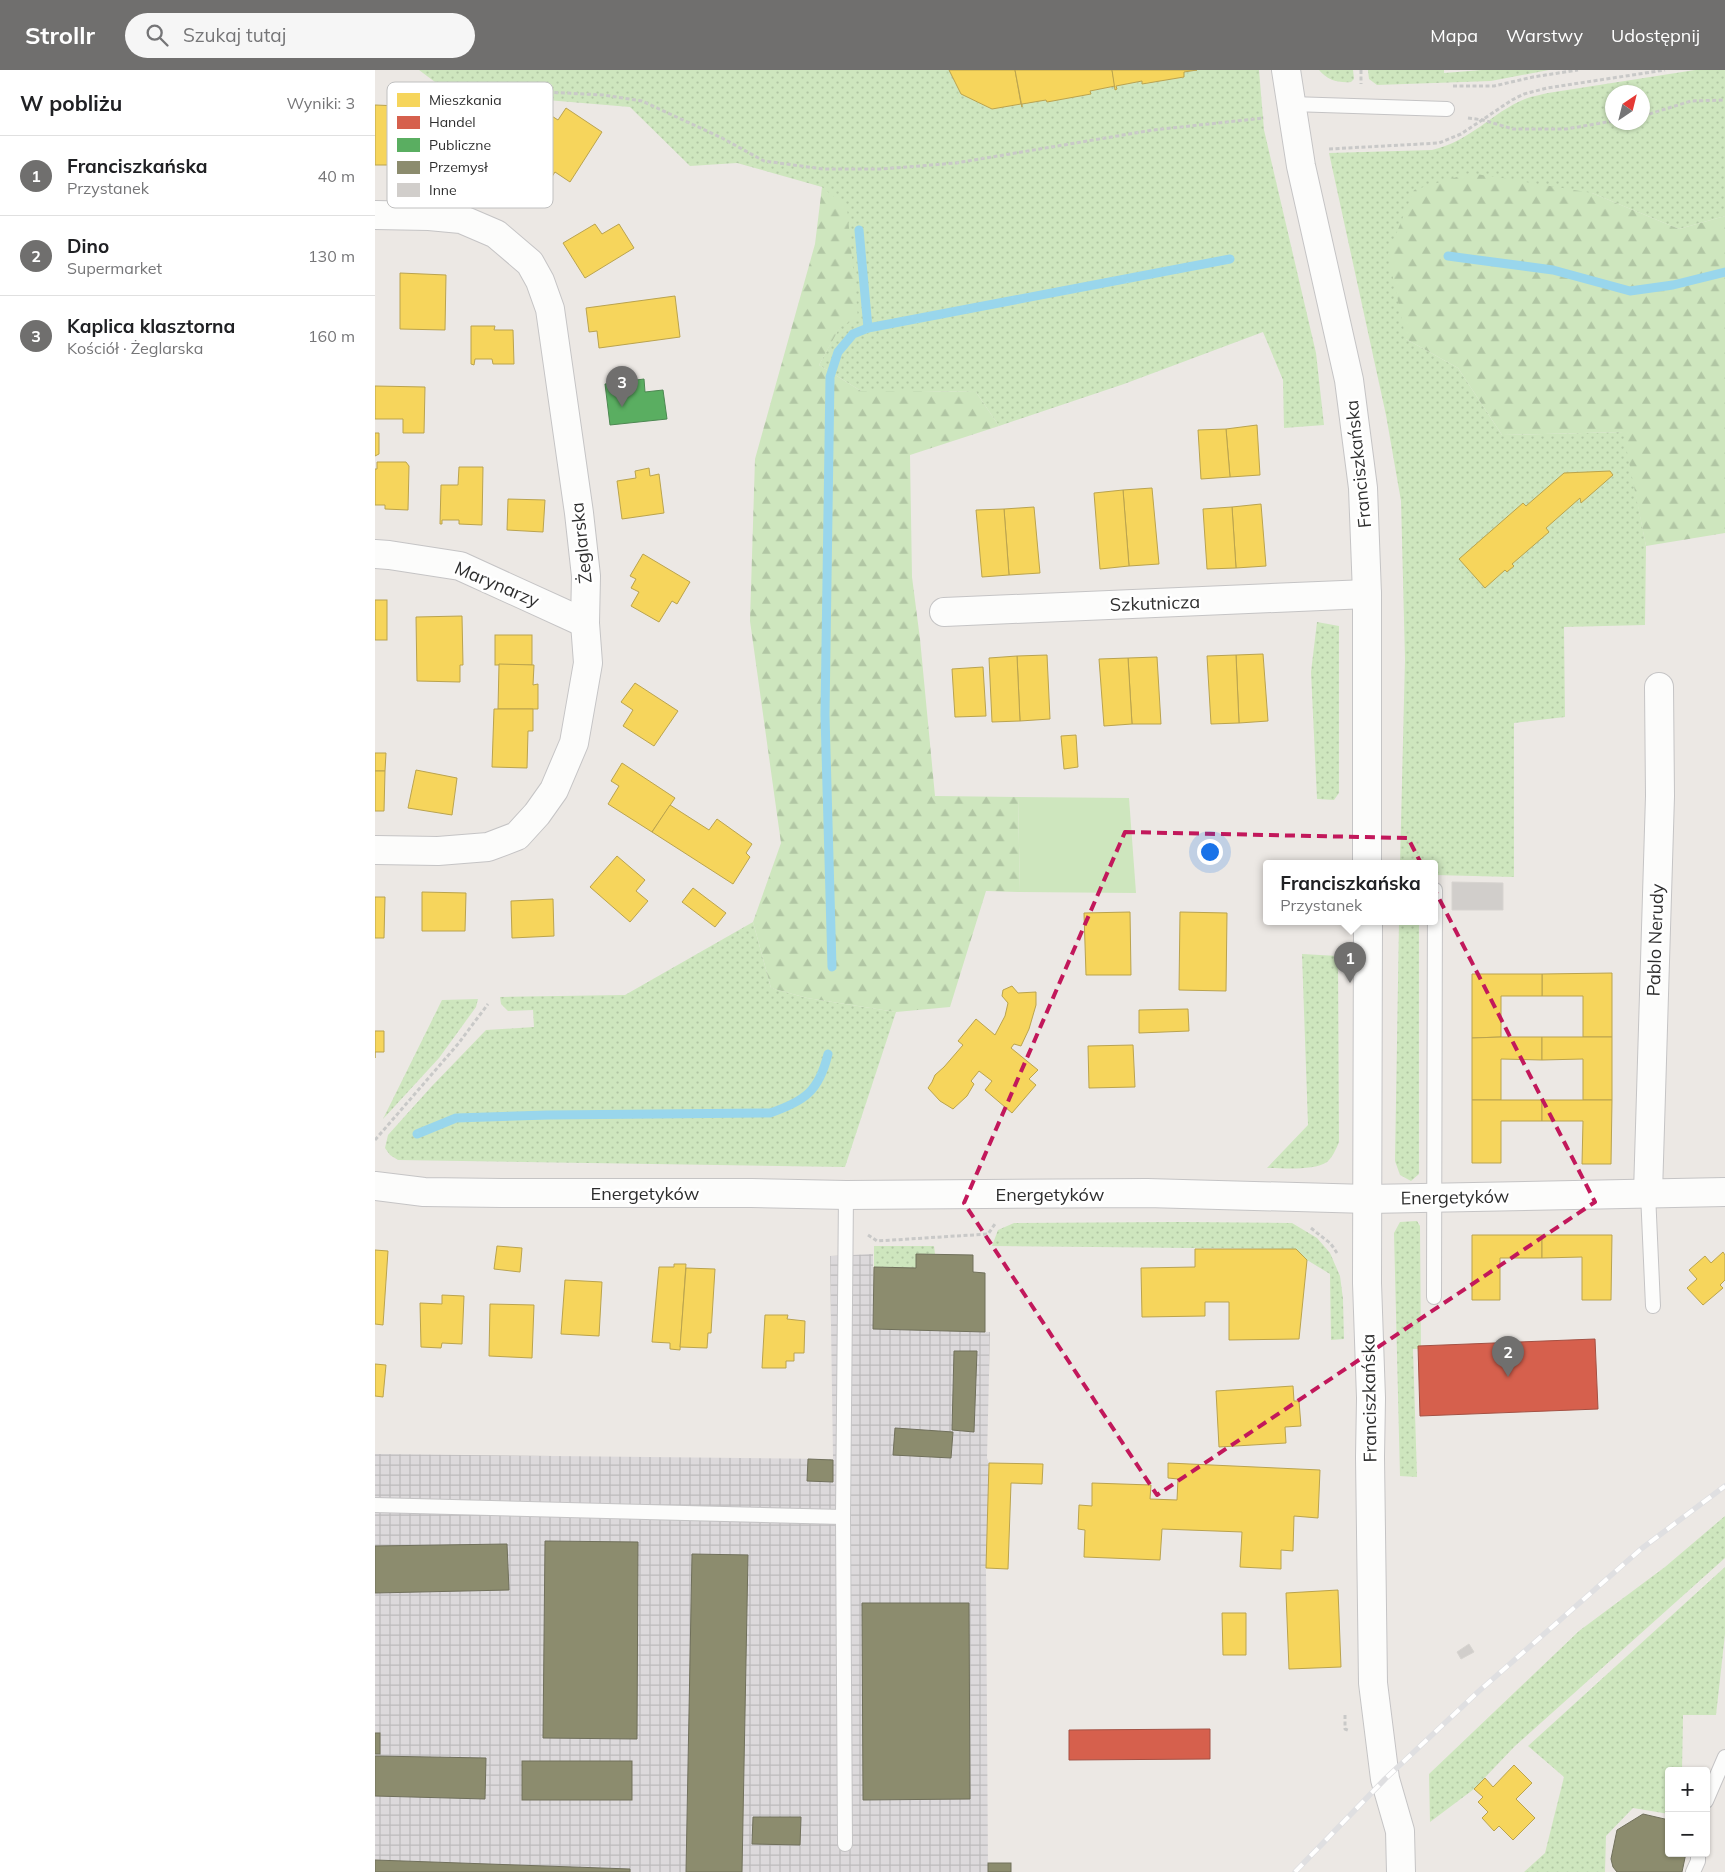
<!DOCTYPE html>
<html lang="pl">
<head>
<meta charset="utf-8">
<style>
	:root { --surface:#fff; --page:#f6f6f6; --text:#202124; --muted:#757577; --line:#e0e0e0; --accent:#706f6e }
	body { margin:0; font-family:Mulish,sans-serif; background:var(--page); color:var(--text) }
	.controls { position:absolute; right:15px; bottom:15px; display:grid; overflow:hidden; border-radius:5px; box-shadow:0 1px 4px #0004 }
	.controls button { width:45px; height:45px; display:grid; place-items:center; padding:0; border:0; border-bottom:1px solid var(--line); background:var(--surface); color:var(--text); font:25px sans-serif }
	.compass { position:absolute; left:1230px; top:15px; width:45px; height:45px; border-radius:50%; background:var(--surface); box-shadow:0 1px 4px #0004; rotate:35deg }
	.you { position:absolute; left:834px; top:781px; width:18px; height:18px; margin:-12px; border:4px solid #fff; border-radius:50%; background:#1a73e8; box-shadow:0 0 0 8px #1a73e833 }
	.badge { display:grid; place-items:center; width:32px; height:32px; border-radius:50%; background:var(--accent); color:#fff; font-size:16px; font-weight:700 }
	.pin { position:absolute; translate:-50% -41px; filter:drop-shadow(0 1px 2px #0008) }
	.pin::after { content:''; position:absolute; top:26px; width:18px; height:15px; background:inherit; clip-path:polygon(0 0,100% 0,50% 100%) }
	.popup { position:absolute; left:888px; top:790px; width:175px; height:65px; box-sizing:border-box; display:grid; place-content:center; border-radius:5px; background:var(--surface); filter:drop-shadow(0 1px 4px #0005); font-size:16px; white-space:nowrap; color:var(--muted) }
	.popup b { font-size:19px; color:var(--text) }
	.popup::after { content:''; position:absolute; left:50%; top:100%; margin-left:-10px; border:10px solid transparent; border-top-color:var(--surface) }
	.list { margin:0; padding:0; list-style:none }
	h2 { display:flex; justify-content:space-between; align-items:center; height:65px; margin:0; padding:0 20px; font-size:21px }
	h2 small { font-size:16px; font-weight:400; color:var(--muted) }
	.list li { display:grid; grid-template-columns:32px 1fr auto; gap:15px; align-items:center; box-sizing:border-box; height:80px; padding:0 20px; border-top:1px solid var(--line) }
	.list b { display:block; font-size:19px; white-space:nowrap }
	.list p { margin:0; font-size:16px; white-space:nowrap; color:var(--muted) }
	.list em { font-size:16px; font-style:normal; color:var(--muted) }
	.icon { flex:none; width:28px; height:28px; fill:none; stroke:currentColor; stroke-width:2; stroke-linecap:round; stroke-linejoin:round }
	.map { position:relative; flex:none; width:1350px; height:1802px; overflow:hidden }
	header { display:flex; align-items:center; gap:30px; box-sizing:border-box; height:70px; padding:0 25px; background:var(--accent); color:#fff }
	header strong { font-size:24px }
	nav { display:flex; gap:28px; margin-inline-start:auto; font-size:18px }
	.search { width:350px; height:45px; background:var(--page); display:flex; align-items:center; gap:12px; box-sizing:border-box; padding:0 18px; border-radius:28px; color:var(--muted); font-size:19px }
	main { display:flex }
	aside { flex:1; background:var(--surface) }
	.map>svg:first-child { display:block }
	.industrial { fill:url(#industrial-grid) }
	.grass { fill:url(#grass-dots); fill-rule:evenodd }
	.forest { fill:url(#forest-firs) }
	.garden { fill:#cee6be }
	.homes { fill:#f6d55c; stroke:#baa34e }
	.shops { fill:#d6604d; stroke:#a45144 }
	.public { fill:#5aae61; stroke:#4d8852 }
	.industry { fill:#8c8c6e; stroke:#70705b }
	.lines { fill:none; stroke-linecap:round; stroke-linejoin:round }
	.stream { stroke:#99d6ec; stroke-width:9 }
	.building { fill:#d1cecb; stroke:#d7d4d0 }
	.lane-casing { stroke:#c5c4c5; stroke-width:16 }
	.street-casing { stroke:#c5c4c5; stroke-width:30 }
	.path { stroke:#c9c9c8; stroke-width:3; stroke-dasharray:4 2.5; stroke-linecap:butt }
	.lane { stroke:#fcfcfb; stroke-width:14 }
	.street { stroke:#fcfcfb; stroke-width:28 }
	.rail-casing { stroke:#dfdfe1; stroke-width:5.5 }
	.rail { stroke:#fff; stroke-width:4; stroke-dasharray:11; stroke-linecap:butt }
	.marked { fill:none; stroke:#c2185b; stroke-width:4; stroke-dasharray:10 6; stroke-linejoin:round }
	.labels { text-anchor:middle; dominant-baseline:central; stroke-width:5; stroke-linejoin:round; paint-order:stroke }
	.street-label { font-size:18px; fill:#2e2e2e; stroke:#fff }
	.key { fill:#fff; stroke:#c0c0c0; stroke-width:1 }
	.key-label { font-size:14px; fill:#2e2e2e }
</style>
</head>
<body>
<header>
<strong>Strollr</strong>
<div class="search"><svg class="icon" aria-label="search" viewBox="0 0 24 24"><circle cx="10" cy="10" r="6"/><path d="M15 15l6 6"/></svg>Szukaj tutaj</div>
<nav><a>Mapa</a><a>Warstwy</a><a>Udostępnij</a></nav>
</header>
<main>
<aside>
<h2>W pobliżu<small>Wyniki: 3</small></h2>
<ul class="list">
<li><span class="badge">1</span><div><b>Franciszkańska</b><p>Przystanek</p></div><em>40 m</em></li>
<li><span class="badge">2</span><div><b>Dino</b><p>Supermarket</p></div><em>130 m</em></li>
<li><span class="badge">3</span><div><b>Kaplica klasztorna</b><p>Kościół · Żeglarska</p></div><em>160 m</em></li>
</ul>
</aside>
<div class="map">
<svg width="1350" height="1802" viewBox="0 0 1350 1802">
	<defs>
		<pattern id="industrial-grid" width="8" height="8" patternUnits="userSpaceOnUse" patternTransform="scale(1.25)"><rect width="8" height="8" fill="#dcd9db"/><path d="M0 4h8M4 0v8" fill="none" stroke="#bdbbbc"/></pattern>
		<pattern id="grass-dots" width="8" height="8" patternUnits="userSpaceOnUse" patternTransform="scale(1.25)"><rect width="8" height="8" fill="#cee6be"/><path d="M2 2h.1M6 6h.1" fill="none" stroke="#b1c6a4" stroke-width="1.8" stroke-linecap="round"/></pattern>
		<pattern id="forest-firs" width="22" height="20" patternUnits="userSpaceOnUse" patternTransform="scale(1.25)"><rect width="22" height="20" fill="#cee6be"/><path d="M5 1l3.5 6h-7zM16 11l3.5 6h-7z" fill="#b1c6a4"/></pattern>
	</defs>
	<rect width="100%" height="100%" fill="#ece8e4"/>
	<polygon class="industrial" points="498,1184 498,1259 615,1262 612,1388 614,1393 611,1498 613,1802 0,1802 0,1384 458,1389 455,1186"/>
	<g class="grass">
		<polygon points="0,0 574,0 586,24 617,39 646,34 647,37 647,34 671,30 672,32 715,24 715,21 740,16 740,19 742,19 741,16 767,11 768,14 809,7 809,2 822,0 884,0 889,60 941,283 949,355 909,358 908,310 888,262 749,314 624,356 601,322 548,321 486,321 444,295 465,256 447,117 362,93 315,96 255,37 136,27 129,15 68,18 44,0"/>
		<path d="M944,0H978L979,9L976,12C963,13 952,10 944,0Z"/>
		<polygon points="993,0 1069,0 1069,3 1107,0 1174,0 1116,11 1002,15 994,9"/>
		<path d="M1320,0H1350V146L1304,159L1217,123L1031,269L1083,298L1127,365L1249,362L1271,476L1270,555L1189,557L1190,647L1139,653V807L1059,805V794H1025L1030,589L1026,431L1011,345L954,83L1057,80C1096,71 1116,43 1150,29C1157,26 1166,25 1173,23ZM1238,22H1268V52H1238Z"/>
		<polygon points="942,552 964,556 964,723 959,730 942,729 936,602"/>
		<polygon points="378,852 396,918 432,928 521,942 470,1097 23,1090 15,1085 10,1078 13,1065 57,1016 111,960 159,957 158,940 133,941 126,934 125,927 250,925"/>
		<polygon points="1024,852 1044,852 1044,1104 1036,1111 1025,1105 1020,1091"/>
		<path d="M927,884L963,886L964,1072C961,1079 958,1087 952,1092C939,1101 907,1098 892,1098L933,1055Z"/>
		<polygon points="103,929 101,937 64,988 8,1049 67,930"/>
		<polygon points="1042,1151 1045,1156 1046,1279 1038,1279 1042,1407 1025,1406 1019,1163 1025,1152"/>
		<polygon points="805,1152 917,1153 942,1168 955,1183 965,1206 968,1229 969,1269 956,1270 955,1204 932,1190 921,1179 617,1176 623,1160 639,1153"/>
		<polygon points="499,1176 559,1176 560,1184 541,1184 541,1198 499,1197"/>
		<polygon points="1350,1446 1350,1488 1140,1676 1099,1719 1055,1752 1054,1704 1204,1561 1290,1497"/>
		<polygon points="1350,1497 1350,1564 1341,1645 1308,1645 1307,1701 1294,1701 1294,1744 1258,1738 1231,1766 1230,1802 1149,1802 1170,1783 1189,1707 1153,1676"/>
	</g>
	<g class="forest">
		<polygon points="1095,103 1217,123 1304,159 1350,146 1350,463 1271,476 1248,362 1127,365 1083,298 1031,269 1013,184 1039,120"/>
		<polygon points="447,117 472,138 483,248 465,257 444,295 486,321 548,321 601,322 624,356 535,385 537,507 545,569 560,726 643,727 645,822 611,821 575,937 521,942 432,928 396,918 378,852 406,773 375,551 380,389 440,174"/>
	</g>
	<polygon class="garden" points="643,727 754,728 761,823 645,822"/>
	<g class="homes">
		<polygon points="574,0 640,0 646,34 617,39 586,24"/>
		<polygon points="640,0 737,0 740,16 715,21 716,24 672,32 671,30 647,34 647,37"/>
		<polygon points="737,0 822,0 809,2 809,7 767,14 767,11 741,16 742,19 740,20"/>
		<polygon points="0,35 25,36 25,66 15,66 15,77 21,77 21,95 0,95"/>
		<polygon points="191,38 227,62 195,112 180,102 158,136 143,126 150,115 129,101 169,41 183,50"/>
		<polygon points="220,154 227,164 244,154 259,178 210,208 188,173"/>
		<polygon points="25,203 71,205 70,260 25,259"/>
		<polygon points="300,226 305,267 224,278 222,261 214,262 211,238"/>
		<polygon points="96,256 120,256 119,260 138,260 139,294 118,294 117,289 100,289 99,295 96,294"/>
		<polygon points="0,316 50,317 49,363 28,363 28,349 0,349"/>
		<polygon points="882,355 885,405 855,407 851,359"/>
		<polygon points="851,359 855,407 826,409 823,360"/>
		<polygon points="0,363 4,363 4,384 0,386"/>
		<polygon points="2,392 31,392 34,396 33,440 10,439 10,435 0,435 0,399 2,399"/>
		<polygon points="84,397 108,397 107,455 84,454 84,450 67,450 67,454 65,454 66,415 83,415"/>
		<polygon points="274,398 275,406 284,404 289,443 247,449 242,411 261,408 260,401"/>
		<polygon points="1235,401 1238,405 1206,433 1205,428 1171,458 1174,462 1137,494 1139,496 1132,502 1130,500 1110,518 1084,489 1148,433 1151,436 1189,403"/>
		<polygon points="777,418 784,494 754,496 748,420"/>
		<polygon points="748,420 754,496 725,499 719,423"/>
		<polygon points="133,429 170,430 168,462 132,460"/>
		<polygon points="886,434 891,496 861,498 857,437"/>
		<polygon points="659,437 665,503 634,505 629,439"/>
		<polygon points="857,437 861,498 832,499 828,439"/>
		<polygon points="629,439 634,505 607,507 601,440"/>
		<polygon points="268,484 315,512 302,534 297,531 284,552 256,536 264,522 256,518 261,509 255,506"/>
		<rect x="0" y="530" width="12" height="40"/>
		<polygon points="87,546 88,595 85,595 85,612 42,611 41,547"/>
		<rect x="120" y="565" width="37" height="30"/>
		<polygon points="888,584 893,651 864,653 861,585"/>
		<polygon points="672,585 675,649 645,651 642,586"/>
		<polygon points="861,585 864,653 836,654 832,586"/>
		<polygon points="642,586 645,651 617,652 614,588"/>
		<polygon points="782,587 786,654 757,654 753,588"/>
		<polygon points="753,588 757,654 729,656 724,589"/>
		<polygon points="124,594 159,595 158,615 163,614 163,639 123,639"/>
		<polygon points="608,597 611,646 580,647 577,599"/>
		<polygon points="260,613 303,641 279,676 248,656 258,640 246,632"/>
		<polygon points="119,639 158,639 158,661 153,661 152,698 117,697"/>
		<polygon points="701,665 703,697 689,699 686,666"/>
		<polygon points="0,683 11,683 10,701 0,701"/>
		<polygon points="247,693 300,728 277,762 233,734 244,716 236,711"/>
		<polygon points="41,700 82,708 77,745 33,738"/>
		<polygon points="0,701 10,701 9,741 0,741"/>
		<polygon points="295,735 334,760 342,749 377,774 371,783 375,787 358,814 277,762"/>
		<polygon points="242,786 270,810 261,821 273,831 255,852 215,817"/>
		<polygon points="318,818 351,843 340,857 307,832"/>
		<polygon points="47,822 91,823 90,861 47,861"/>
		<polygon points="0,827 10,827 9,868 0,868"/>
		<polygon points="178,829 179,866 137,868 136,831"/>
		<polygon points="755,842 756,905 711,905 709,843"/>
		<polygon points="805,842 852,843 851,921 804,920"/>
		<polygon points="1237,903 1237,967 1208,967 1208,926 1167,926 1167,904"/>
		<polygon points="1097,904 1167,904 1167,926 1126,926 1126,967 1097,968"/>
		<polygon points="637,916 643,923 661,922 661,935 654,959 646,976 639,974 636,978 663,1000 654,1009 661,1015 637,1043 610,1020 617,1011 604,1001 596,1011 599,1014 592,1026 578,1039 565,1031 553,1018 557,1012 560,1005 569,997 588,975 583,971 601,949 620,965 630,946 633,933 627,926 628,920"/>
		<polygon points="813,939 814,961 764,963 764,940"/>
		<polygon points="0,961 9,961 9,982 0,982 0,988"/>
		<polygon points="1126,967 1167,967 1167,990 1126,989 1126,1030 1097,1030 1097,968"/>
		<polygon points="1167,967 1237,967 1237,1030 1208,1030 1208,989 1167,990"/>
		<polygon points="758,975 760,1017 714,1018 713,976"/>
		<polygon points="1097,1030 1167,1030 1167,1051 1126,1051 1126,1093 1097,1093"/>
		<polygon points="1167,1030 1237,1030 1236,1094 1207,1094 1208,1051 1167,1051"/>
		<polygon points="1097,1165 1167,1165 1167,1188 1125,1188 1125,1230 1097,1230"/>
		<polygon points="1167,1165 1237,1165 1236,1230 1207,1230 1207,1187 1167,1188"/>
		<polygon points="122,1176 147,1178 145,1202 119,1199"/>
		<polygon points="820,1179 921,1179 932,1190 924,1269 854,1270 854,1232 830,1232 830,1246 767,1247 766,1198 820,1197"/>
		<polygon points="0,1180 13,1181 8,1255 0,1254"/>
		<polygon points="1348,1182 1350,1185 1350,1210 1345,1215 1348,1218 1328,1235 1312,1218 1322,1209 1314,1200 1330,1186 1336,1193"/>
		<polygon points="299,1194 311,1194 305,1280 295,1279 295,1273 277,1272 284,1197 299,1197"/>
		<polygon points="311,1198 340,1199 336,1263 333,1263 332,1278 305,1277"/>
		<polygon points="190,1210 227,1212 224,1266 186,1264"/>
		<polygon points="67,1225 89,1226 87,1274 67,1273 66,1278 46,1277 45,1233 67,1234"/>
		<polygon points="115,1234 159,1235 157,1288 114,1286"/>
		<polygon points="390,1245 413,1245 412,1249 430,1251 429,1283 419,1283 419,1291 411,1291 411,1298 387,1298"/>
		<polygon points="0,1294 11,1295 8,1327 0,1326"/>
		<polygon points="918,1316 919,1331 924,1331 926,1356 910,1357 911,1373 844,1377 841,1321"/>
		<polygon points="614,1393 668,1394 667,1414 636,1413 633,1499 611,1498"/>
		<polygon points="793,1393 945,1400 943,1448 919,1446 918,1481 906,1480 906,1499 865,1497 867,1462 787,1459 785,1490 709,1487 710,1460 703,1459 704,1435 717,1436 717,1413 776,1415 775,1429 802,1430 803,1409 793,1408"/>
		<polygon points="963,1520 966,1597 914,1599 911,1523"/>
		<polygon points="847,1543 871,1543 871,1585 848,1585"/>
		<polygon points="1139,1695 1157,1713 1141,1729 1160,1748 1138,1770 1124,1756 1119,1761 1107,1748 1113,1742 1103,1732 1108,1727 1099,1719 1110,1708 1118,1717"/>
	</g>
	<g class="shops">
		<polygon points="1220,1269 1223,1339 1045,1346 1043,1276"/>
		<polygon points="835,1659 835,1689 694,1690 694,1660"/>
	</g>
	<polygon class="public" points="269,309 270,322 288,320 292,349 235,355 230,314"/>
	<g class="industry">
		<polygon points="541,1184 598,1185 598,1202 610,1203 610,1262 498,1259 499,1197 541,1198"/>
		<polygon points="579,1281 602,1281 599,1362 577,1360"/>
		<polygon points="520,1358 578,1362 576,1388 518,1385"/>
		<polygon points="433,1389 458,1390 458,1412 432,1411"/>
		<polygon points="170,1471 263,1472 262,1669 168,1668"/>
		<polygon points="132,1474 134,1520 0,1523 0,1476"/>
		<polygon points="317,1484 373,1485 367,1802 311,1802"/>
		<polygon points="487,1533 594,1533 595,1729 488,1730"/>
		<rect x="0" y="1663" width="5" height="21"/>
		<polygon points="0,1686 111,1688 110,1729 0,1726"/>
		<rect x="147" y="1691" width="110" height="39"/>
		<polygon points="1268,1744 1294,1750 1294,1783 1311,1783 1307,1802 1242,1802 1238,1797 1236,1789 1242,1760"/>
		<polygon points="378,1747 426,1747 425,1775 377,1774"/>
		<polygon points="0,1790 255,1799 255,1802 0,1802"/>
		<rect x="613" y="1793" width="23" height="9"/>
	</g>
	<g class="lines">
		<g class="stream">
			<polyline points="484,160 493,258"/>
			<polyline points="1073,186 1178,200 1255,221 1298,215 1350,202"/>
			<polyline points="457,897 450,645 455,307 463,282 478,264 493,258 855,189"/>
			<path d="M42,1064L81,1048L172,1045L395,1043C430,1031 444,1021 453,984"/>
		</g>
	</g>
	<g class="building">
		<polygon points="1077,812 1128,813 1128,840 1077,840"/>
		<polygon points="1094,1574 1099,1582 1086,1589 1082,1582"/>
	</g>
	<g class="lines">
		<g class="lane-casing">
			<g id="lane">
				<polyline points="916,34 1072,39"/>
				<polyline points="1273,1123 1278,1236"/>
				<polyline points="1059,1227 1060,820"/>
				<polyline points="0,1435 468,1447"/>
				<polyline points="1331,1731 1350,1687"/>
				<polyline points="470,1774 468,1447 471,1125"/>
				<polyline points="1318,1802 1323,1791 1323,1783"/>
			</g>
		</g>
		<g class="street-casing">
			<g id="street">
				<polyline points="911,0 926,96 974,310 988,418 992,524 992,794"/>
				<polyline points="0,145 54,146 86,149 121,164 155,193 165,211 175,239 204,443 211,506 210,553 213,593 199,673 179,720 162,744 142,766 113,777 63,781 0,780"/>
				<polyline points="0,484 14,485 85,496 210,553"/>
				<polyline points="569,542 992,524"/>
				<polyline points="993,852 992,1213 996,1328 995,1387 998,1613 1010,1709 1025,1761 1026,1802"/>
				<polyline points="0,1116 49,1122 127,1123 376,1123 471,1125 772,1123 993,1129 1350,1122"/>
				<polyline points="1273,1123 1285,726 1284,617"/>
			</g>
		</g>
		<g class="path">
			<polyline points="986,0 986,14"/>
			<polyline points="1078,16 1119,16 1158,7 1203,0"/>
			<polyline points="1268,46 1316,31 1350,30"/>
			<polyline points="1093,48 1108,50 1138,59 1191,59 1238,51"/>
			<polyline points="954,79 1064,73 1086,64 1137,30 1149,24 1172,18 1290,0"/>
			<polyline points="71,117 124,26 133,20 228,25 267,31 347,68 389,91 448,99 507,99 581,93 778,60 889,48"/>
			<polyline points="0,1070 83,974 113,934"/>
			<polyline points="936,1158 956,1174 962,1183"/>
			<polyline points="493,1165 502,1171 613,1164 620,1154"/>
			<polyline points="970,1645 970,1659 975,1661"/>
		</g>
		<use href="#lane" class="lane"/>
		<use href="#street" class="street"/>
		<g class="rail-casing">
			<polyline id="rail" points="920,1802 1010,1709 1104,1621 1266,1479 1350,1416"/>
		</g>
		<use href="#rail" class="rail"/>
	</g>
	<path class="marked" d="M750,762L1033,768L1220,1132L782,1425L589,1133Z"/>
	<g class="labels">
		<g class="street-label">
			<text transform="translate(983 394) rotate(-96)">Franciszkańska</text>
			<text transform="translate(206 473) rotate(-96)">Żeglarska</text>
			<text transform="translate(122 514) rotate(23)">Marynarzy</text>
			<text transform="translate(780 533) rotate(-2)">Szkutnicza</text>
			<text transform="translate(1280 870) rotate(-88)">Pablo Nerudy</text>
			<text x="270" y="1123">Energetyków</text>
			<text x="675" y="1124">Energetyków</text>
			<text transform="translate(1080 1127) rotate(-1)">Energetyków</text>
			<text transform="translate(994 1328) rotate(-91)">Franciszkańska</text>
		</g>
	</g>
	<rect x="12" y="12" width="166" height="126" rx="8" class="key"/>
	<rect x="22" y="23" width="23" height="14" fill="#f6d55c"/>
	<rect x="22" y="46" width="23" height="13" fill="#d6604d"/>
	<rect x="22" y="68" width="23" height="14" fill="#5aae61"/>
	<rect x="22" y="91" width="23" height="13" fill="#8c8c6e"/>
	<rect x="22" y="113" width="23" height="14" fill="#d1cecb"/>
	<g class="key-label">
		<text x="54" y="35">Mieszkania</text>
		<text x="54" y="57">Handel</text>
		<text x="54" y="80">Publiczne</text>
		<text x="54" y="102">Przemysł</text>
		<text x="54" y="125">Inne</text>
	</g>
</svg>
<div class="controls">
<button>+</button>
<button>−</button>
</div>
<svg class="compass" viewBox="-18 -18 36 36"><path d="M0-13l5 13h-10z" fill="#e53935"/><path d="M0 13l5-13h-10z" fill="#757577"/></svg>
<div class="you"></div>
<div class="pin badge" style="left:975px;top:913px">1</div>
<div class="popup"><b>Franciszkańska</b>Przystanek</div>
<div class="pin badge" style="left:1133px;top:1307px">2</div>
<div class="pin badge" style="left:247px;top:337px">3</div>
</div>
</main>
</body>
</html>
